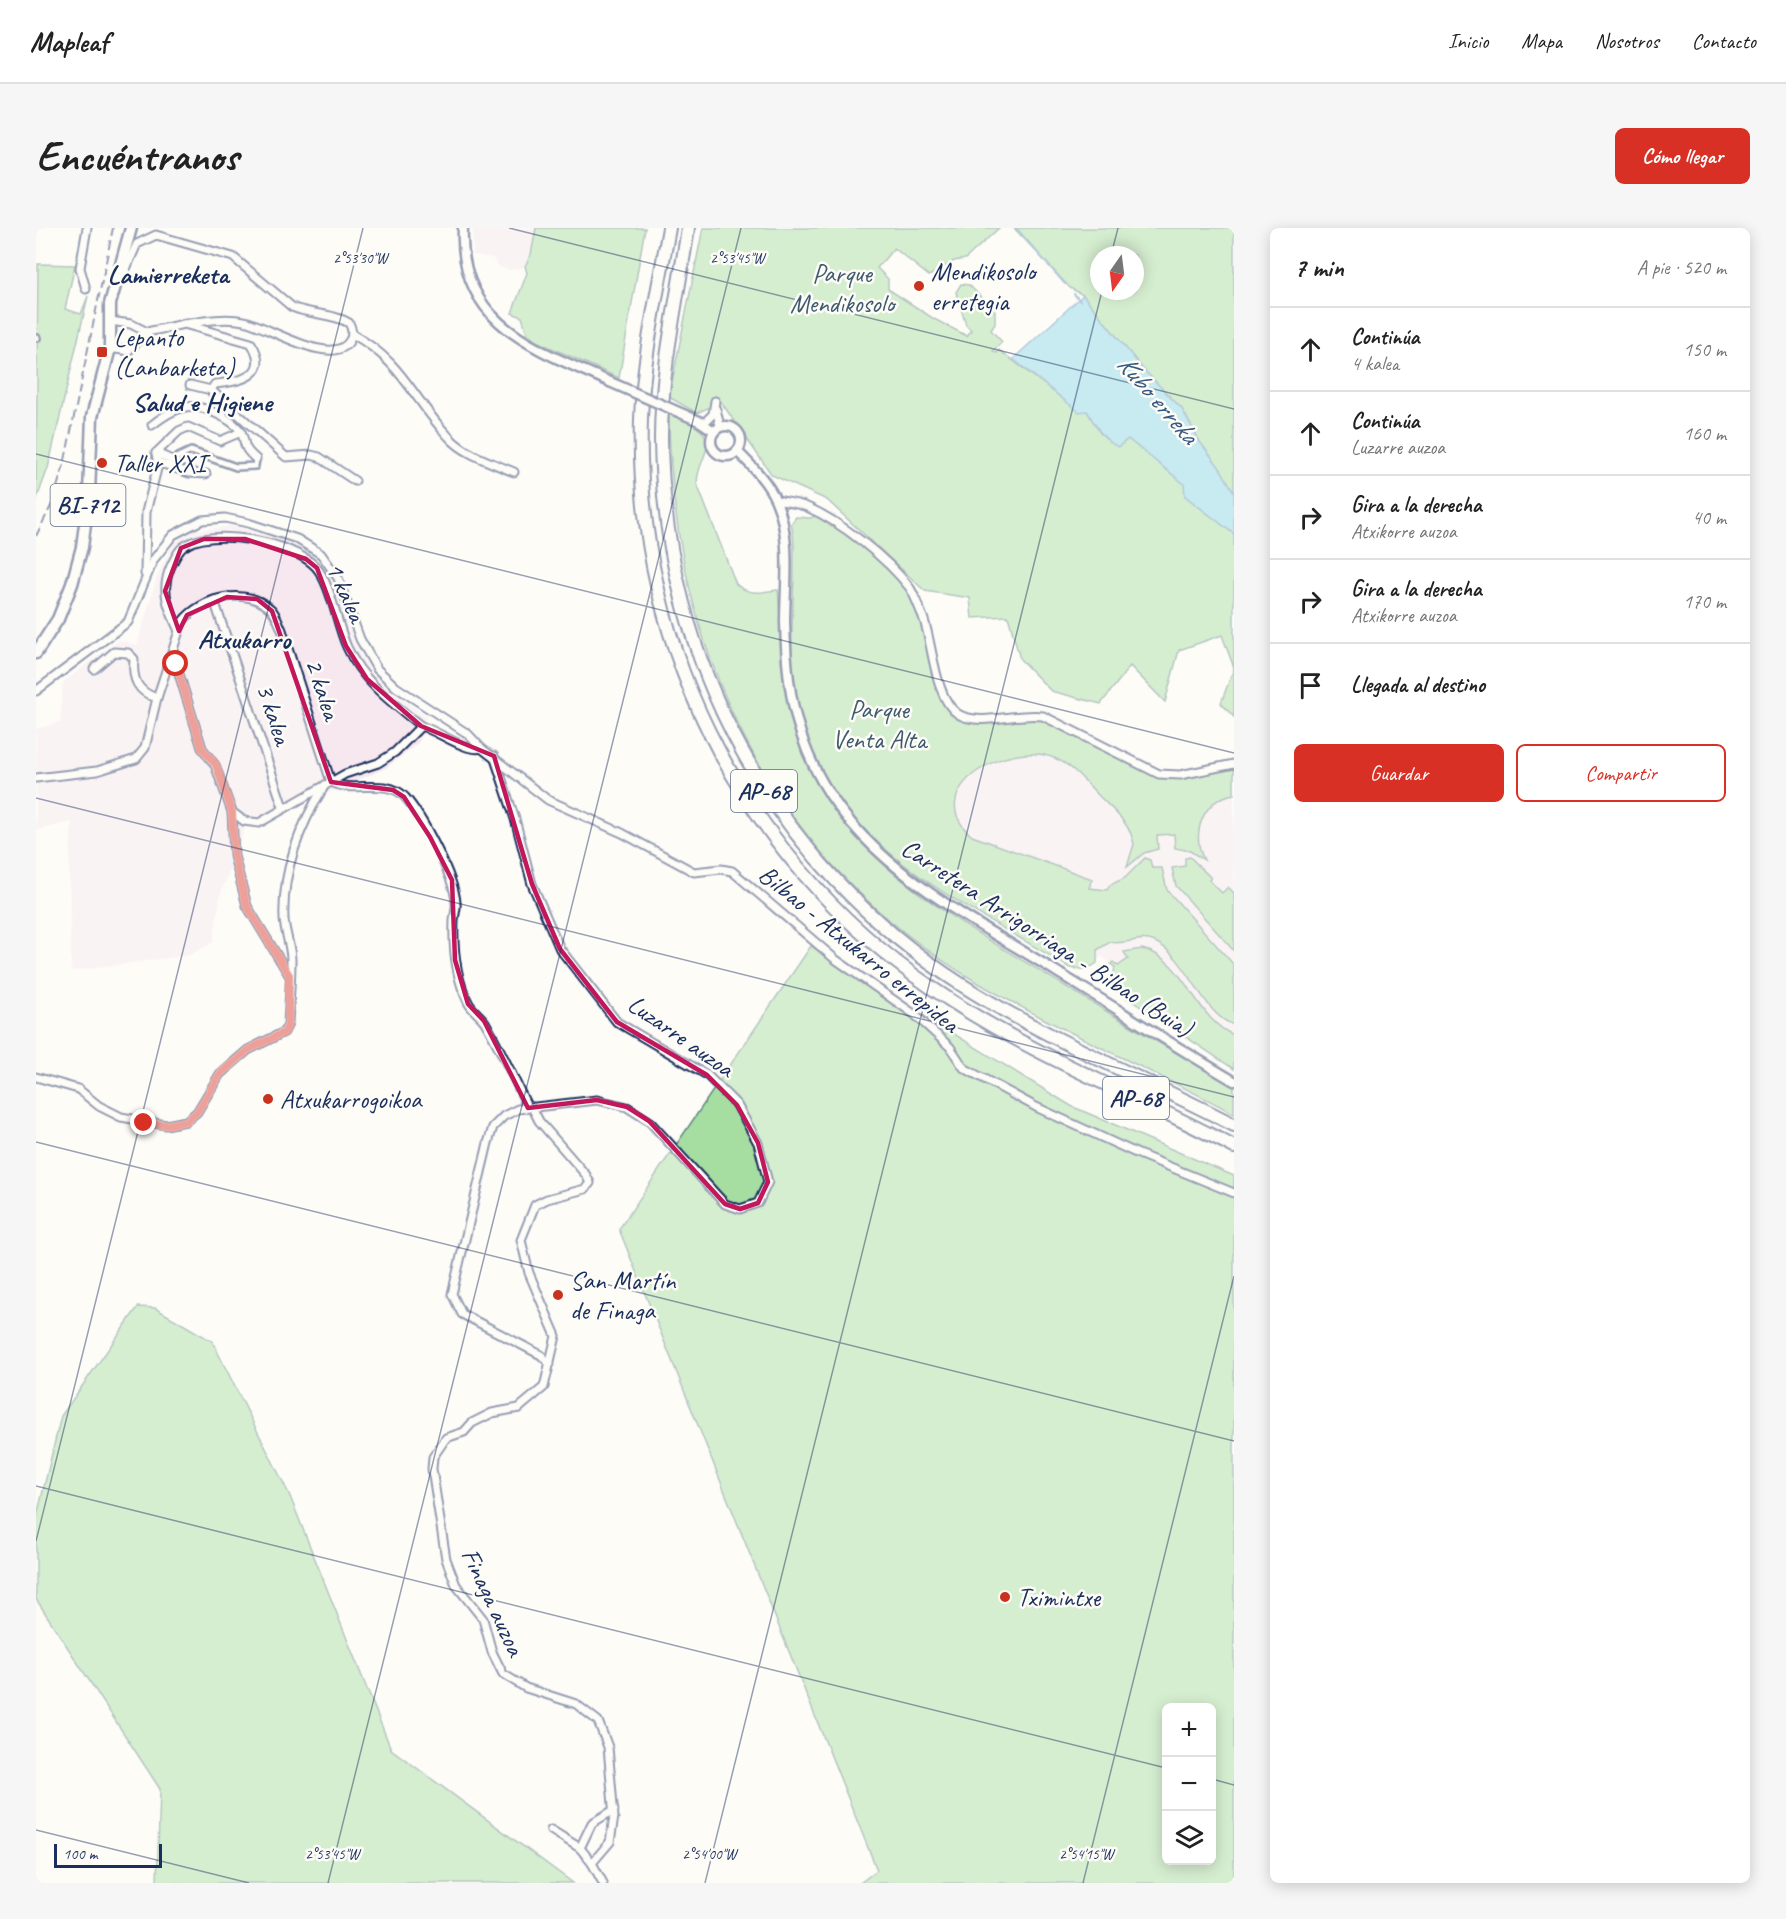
<!DOCTYPE html>
<html lang="es">
<head>
<meta charset="utf-8">
<style>
	:root { --surface:#fff; --page:#f6f6f6; --text:#222; --muted:#767676; --line:#e0e0e0; --accent:#d93025 }
	body { margin:0; font-family:Caveat,sans-serif; background:var(--page); color:var(--text) }
	.controls { position:absolute; right:18px; bottom:18px; display:grid; overflow:hidden; border-radius:9px; box-shadow:0 3px 15px #0003 }
	.controls button { width:54px; height:54px; display:grid; place-items:center; padding:0; border:0; border-bottom:2px solid var(--line); background:var(--surface); color:var(--text); font:30px sans-serif }
	.compass { position:absolute; left:1054px; top:18px; width:54px; height:54px; border-radius:50%; background:var(--surface); box-shadow:0 3px 15px #0003; rotate:194deg }
	.scale { position:absolute; left:18px; bottom:15px; width:108px; box-sizing:border-box; padding-left:6px; border:3px solid #1b2f5e; border-top:0; font-size:16px; line-height:21px; white-space:nowrap; color:#1b2f5e; -webkit-text-stroke:4px #fdfcf7; paint-order:stroke }
	.stop { position:absolute; width:18px; height:18px; margin:-14px; border:4px solid #d93025; border-radius:50%; background:#fff }
	.stop.end { background:#d93025; border-color:#fff; box-shadow:0 2px 6px #0008 }
	.list { margin:0; padding:0; list-style:none }
	h2 { display:flex; justify-content:space-between; align-items:center; height:78px; margin:0; padding:0 24px; font-size:26px }
	h2 small { font-size:20px; font-weight:400; color:var(--muted) }
	.list li { display:grid; grid-template-columns:39px 1fr auto; gap:18px; align-items:center; box-sizing:border-box; height:84px; padding:0 24px; border-top:2px solid var(--line) }
	.list b { display:block; font-size:22px; white-space:nowrap }
	.list p { margin:0; font-size:20px; white-space:nowrap; color:var(--muted) }
	.list em { font-size:20px; font-style:normal; color:var(--muted) }
	.actions { display:flex; gap:12px; padding:18px 24px }
	.actions a { flex:1; padding:14px 0; border:2px solid var(--accent); border-radius:9px; text-align:center; font-size:21px; color:var(--accent) }
	.actions .main { background:var(--accent); color:#fff }
	.icon { flex:none; width:33px; height:33px; fill:none; stroke:currentColor; stroke-width:2; stroke-linecap:round; stroke-linejoin:round }
	.map { position:relative; flex:none; width:1198px; height:1655px; overflow:hidden; border-radius:9px }
	header { display:flex; align-items:center; gap:36px; box-sizing:border-box; height:84px; padding:0 30px; background:var(--surface); border-bottom:2px solid var(--line) }
	header strong { font-size:28px }
	nav { display:flex; gap:33px; margin-inline-start:auto; font-size:21px }
	.intro { display:flex; align-items:center; justify-content:space-between; box-sizing:border-box; height:144px; padding:0 36px }
	h1 { margin:0; font-size:42px }
	.button { padding:15px 27px; border-radius:9px; background:var(--accent); color:#fff; font-size:21px; font-weight:700 }
	main { display:flex; gap:36px; padding:0 36px }
	aside { flex:1; background:var(--surface); border-radius:9px; box-shadow:0 3px 15px #0003 }
	.map>svg:first-child { display:block }
	.built { fill:#f7e8ef }
	.green { fill:#a6dda1; stroke:#608680; stroke-width:1.5; fill-rule:evenodd }
	.water { fill:#88d4e8; stroke:#5c92b1; stroke-width:1.5 }
	.lines { fill:none; stroke-linecap:round; stroke-linejoin:round }
	.stream { stroke:#5c92b1; stroke-width:2 }
	.pedestrian-casing { stroke:#1b2f5e; stroke-width:10 }
	.minor-casing { stroke:#1b2f5e; stroke-width:11 }
	.tertiary-casing { stroke:#1b2f5e; stroke-width:13 }
	.primary-casing { stroke:#1b2f5e; stroke-width:15 }
	.motorway-casing { stroke:#1b2f5e; stroke-width:16 }
	.pedestrian { stroke:#fdfcf7; stroke-width:5 }
	.minor { stroke:#fdfcf7; stroke-width:7 }
	.tertiary { stroke:#fdfcf7; stroke-width:8 }
	.primary { stroke:#fdfcf7; stroke-width:10 }
	.motorway { stroke:#fdfcf7; stroke-width:12 }
	.rail { stroke:#1b2f5e; stroke-width:2; stroke-dasharray:9 4.5; stroke-linecap:butt }
	.tertiary-bridge-casing { stroke:#1b2f5e; stroke-width:13; stroke-linecap:butt }
	.tertiary-bridge { stroke:#fdfcf7; stroke-width:8 }
	.route { stroke:#d93025; stroke-width:8 }
	.marked { fill:none; stroke:#c2185b; stroke-width:4.5; stroke-linejoin:round }
	.ticks { fill:none; stroke:#1b2f5e; stroke-width:1.5; stroke-opacity:0.45 }
	.poi-dot { fill:#c8321e; stroke:#fdfcf7; stroke-width:2 }
	.labels { text-anchor:middle; dominant-baseline:central; stroke-width:5; stroke-linejoin:round; paint-order:stroke }
	.shield { fill:#fdfcf7; stroke:#5f6c8c; stroke-width:1.5 }
	.shield-label { font-size:24px; font-weight:bold; fill:#1b2f5e }
	.poi-label { font-size:26px; fill:#1b2f5e; stroke:#fdfcf7; text-anchor:start }
	.park-label { font-size:26px; fill:#3e5a6f; stroke:#fdfcf7 }
	.street-label { font-size:26px; fill:#1b2f5e; stroke:#fdfcf7 }
	.neighbourhood-label { font-size:27px; font-weight:bold; fill:#1b2f5e; stroke:#fdfcf7 }
	.water-label { font-size:27px; font-style:italic; fill:#365880; stroke:#fdfcf7 }
	.ticks-label { font-size:15px; text-anchor:middle; fill:#1b2f5e; stroke:#fdfcf7; stroke-width:5; stroke-linejoin:round; paint-order:stroke }
</style>
</head>
<body>
<header>
<strong>Mapleaf</strong>
<nav><a>Inicio</a><a>Mapa</a><a>Nosotros</a><a>Contacto</a></nav>
</header>
<div class="intro"><h1>Encuéntranos</h1><a class="button">Cómo llegar</a></div>
<main>
<div class="map">
<svg width="1198" height="1655" viewBox="0 0 1198 1655">
	<rect width="100%" height="100%" fill="#fdfcf7"/>
	<filter id="ink" filterUnits="userSpaceOnUse"><feTurbulence type="fractalNoise" baseFrequency=".0167" numOctaves="2"/><feDisplacementMap in="SourceGraphic" scale="12" xChannelSelector="R" yChannelSelector="G"/><feConvolveMatrix kernelMatrix="1 2 1 2 8 2 1 2 1" color-interpolation-filters="sRGB"/></filter>
	<g filter="url(#ink)">
		<g class="built">
			<polygon points="500,0 494,30 486,40 472,42 462,38 457,30 437,27 437,1"/>
			<polygon points="786,286 903,453 921,485 1136,547 1198,536 1198,841 1084,767 1076,755 1079,740 1066,728 1056,739 1048,742 1034,740 885,651 835,609 803,572 778,525 763,480 758,453 755,296 760,289 774,290"/>
			<polygon points="195,298 225,303 261,315 288,334 297,348 326,429 356,463 390,489 383,514 350,540 262,578 231,598 209,600 184,668 177,714 154,727 35,743 33,640 36,594 0,602 0,501 24,494 27,454 83,412 101,417 122,346 138,314 158,303"/>
		</g>
		<g class="green">
			<polygon points="500,0 609,0 583,150 500,113 491,105 486,89 476,85 491,45 489,38 495,27"/>
			<polygon points="667,0 963,0 929,31 918,33 893,48 858,20 841,40 852,51 852,61 898,91 931,108 935,102 930,97 920,64 925,56 933,57 959,83 959,96 955,102 966,114 957,123 961,125 963,122 1043,183 1051,183 1064,205 1082,219 1092,211 1149,256 1149,268 1198,306 1198,489 1185,475 1198,440 1186,407 1143,422 1129,474 1094,438 1065,476 1015,463 984,431 972,388 936,390 934,370 889,363 791,272 736,247 685,174 661,185 633,169"/>
			<path d="M978,0H1198V264L1164,214L1146,181L1106,140L1047,67L1034,60ZM1063,27H1099V63H1063Z"/>
			<polygon points="2,36 39,37 29,81 45,86 52,68 12,240 0,273"/>
			<path d="M633,185C649,193 678,201 670,223C666,236 661,242 661,256L700,356C713,368 726,364 742,362C747,425 748,486 775,544C821,642 941,704 1029,758C1085,792 1140,827 1198,857V886C1169,869 1137,855 1107,840C1050,812 993,785 939,753C733,630 635,421 633,185Z"/>
			<path d="M786,286L835,323L875,362L910,473L930,490L1005,488L1112,542L1136,547L1198,536V566C1166,572 1155,605 1168,632L1154,623L1139,620L1138,606L1121,607L1122,621L1108,625L1091,639L1098,616C1094,595 1078,583 1064,569C1050,555 1037,537 1018,530C973,511 882,561 936,608L1056,651L1053,660L1071,662L1074,657L1089,650L1109,630L1114,632L1116,640H1126L1131,662L1198,737V797C1165,786 1153,729 1119,714C1103,707 1089,718 1074,714L1061,722V735C1052,742 1045,742 1034,740C912,664 782,617 758,455C753,417 758,375 758,337C758,324 759,309 755,296L760,289L774,290Z"/>
			<polygon points="1154,629 1175,650 1173,652 1186,665 1192,659 1198,665 1198,723 1140,658 1136,640 1149,638 1149,630"/>
			<path d="M775,718L1035,878L1198,948V1655H824L841,1642L583,1001ZM1130,1480H1176V1632H1130Z"/>
			<path d="M1106,721C1150,730 1158,791 1198,807V841L1078,761L1076,751L1079,740L1075,736L1077,734L1082,738L1092,731L1088,724Z"/>
			<polygon points="102,1079 119,1080 176,1113 253,1266 355,1521 537,1655 121,1655 124,1561 0,1371 0,1292 25,1188"/>
		</g>
		<path class="water" d="M1047,67L1106,140L1146,181L1164,214L1184,240L1198,264V306L1149,268L1148,256L1092,211L1082,219C1066,211 1060,198 1051,183L1043,184L977,131Z"/>
		<g class="lines">
			<g class="stream">
				<polyline points="980,0 1029,56"/>
				<polyline points="1038,66 1044,73"/>
			</g>
			<g class="pedestrian-casing">
				<g id="pedestrian">
					<polyline points="0,110 1,110"/>
					<polyline points="136,232 155,223 200,239 219,238 220,231"/>
				</g>
			</g>
			<g class="minor-casing">
				<g id="minor">
					<path d="M85,52L101,16L120,7L197,29L256,79C274,87 297,85 313,95C316,100 317,107 314,112C298,142 230,97 208,93C189,89 167,93 148,96"/>
					<polyline points="50,61 44,40 51,0"/>
					<polyline points="74,93 95,96 111,104"/>
					<path d="M316,106C367,134 376,170 413,209C429,227 457,235 478,244"/>
					<path d="M74,120L92,123L111,104L148,96L215,115C236,147 204,154 179,156L175,162"/>
					<polyline points="154,157 175,162 250,229 275,227 283,229 319,253"/>
					<polyline points="175,162 187,187"/>
					<polyline points="680,181 684,198"/>
					<polyline points="663,193 669,194 677,186 679,173"/>
					<path d="M116,197C140,178 155,172 183,187C190,190 201,197 205,204C211,217 205,218 220,231"/>
					<polyline points="120,225 136,232"/>
					<polyline points="122,234 153,245 170,246"/>
					<path d="M740,272C750,274 761,275 771,279C805,294 851,330 874,360C879,368 883,380 887,389C897,415 898,470 922,486C943,499 983,484 1007,488L1123,546L1144,547L1198,536"/>
					<polyline points="109,346 110,284 122,237 120,225 143,203 152,199 184,213 205,204"/>
					<polyline points="178,372 247,579"/>
					<path d="M143,403C132,380 124,362 135,338C138,332 141,324 147,319C175,298 257,314 280,339C295,356 301,397 311,419C326,453 356,475 385,498L359,524L342,535L309,546L223,595L208,593L196,584"/>
					<polyline points="133,433 140,436 166,520 179,537 196,584 198,628 211,678 253,747"/>
					<path d="M58,441L78,424L92,425L98,431C96,451 101,464 121,470"/>
					<polyline points="0,463 92,394 118,331 137,307 166,292 189,290 212,295 261,311 285,326 302,350 324,411 341,441 360,459 432,506 445,520 512,572 586,605 658,644 685,641 696,643 799,731 878,786 914,819 928,840 1000,879 1100,925 1198,965"/>
					<path d="M385,498C400,502 431,525 445,520"/>
					<polyline points="458,528 479,591 496,656 524,721 581,794 671,847 701,877 722,915 732,954 722,975 704,981 689,976 613,893 591,879 561,872 482,881 468,888 457,899 452,915 416,1066 426,1086 505,1127 514,1136"/>
					<path d="M0,550L61,543L100,531L109,520L121,470L146,394C165,369 210,358 235,381C240,386 243,395 246,402L295,554"/>
					<path d="M295,554C317,566 350,549 369,569C386,588 419,650 420,675C421,681 418,687 418,693C417,719 420,750 432,774C435,781 444,787 449,794C465,822 478,851 492,880"/>
					<path d="M0,849L42,861L63,878L85,889L130,897L150,893L161,884L184,846L212,822L248,804L252,796C253,775 255,753 255,732C255,718 249,705 248,691C246,643 264,597 289,557"/>
					<polyline points="496,879 503,893 550,947 554,955 549,961 511,971 499,977 485,1012 493,1045 520,1108 508,1159 483,1180 456,1185 436,1195 428,1204 410,1210 397,1229 396,1241 410,1331 420,1357 447,1391 456,1424 467,1446 490,1460 540,1476 562,1493 572,1519 578,1589 574,1614 556,1635 567,1655"/>
					<polyline points="515,1602 544,1620 556,1635"/>
					<polyline points="544,1620 556,1595 578,1582"/>
				</g>
			</g>
			<g class="tertiary-casing">
				<g id="tertiary">
					<path d="M427,0C422,97 501,121 574,154"/>
					<polyline points="663,193 678,203"/>
					<circle cx="690" cy="213" r="15"/>
					<path d="M701,223C716,238 732,254 740,273C756,310 749,355 749,394C750,433 753,470 765,506C803,626 921,682 1021,744C1080,780 1138,818 1198,853"/>
				</g>
			</g>
			<g class="primary-casing">
				<polyline id="primary" points="0,425 22,391 36,356 46,319 53,266 56,189 74,120 74,76 95,0"/>
			</g>
			<g class="motorway-casing">
				<g id="motorway">
					<path d="M633,0C622,63 607,127 605,191C598,427 716,645 914,772C1003,830 1104,869 1198,919"/>
					<path d="M652,0C642,69 625,139 625,210C627,433 738,637 926,757C1012,812 1108,850 1198,897"/>
				</g>
			</g>
			<use href="#pedestrian" class="pedestrian"/>
			<use href="#minor" class="minor"/>
			<use href="#tertiary" class="tertiary"/>
			<use href="#primary" class="primary"/>
			<use href="#motorway" class="motorway"/>
			<polyline class="rail" points="0,308 15,278 28,237 77,0"/>
			<g class="tertiary-bridge-casing">
				<polyline id="tertiary-bridge" points="574,154 663,193"/>
			</g>
			<use href="#tertiary-bridge" class="tertiary-bridge"/>
		</g>
	</g>
	<g class="lines" filter="url(#ink)">
		<polyline class="route" points="108,895 130,897 150,893 161,884 184,846 212,822 249,804 252,796 253,747 211,678 198,628 196,584 180,537 166,520 140,436"/>
	</g>
	<path d="M0 0H1198V1655H0ZM168,311H209L270,331L281,340L310,418L331,451L385,498L458,528L496,656L524,721L581,794L671,847L701,877L722,915L732,954L722,975L704,981L689,976L613,893L591,879L561,872L492,880L448,793L432,776L419,732L416,652L394,609L368,569L357,562L295,554L236,383L221,371L191,369L151,387L143,403L129,363L145,320Z" fill="#fdfcf7" fill-opacity=".55" fill-rule="evenodd"/>
	<path class="marked" d="M168,311H209L270,331L281,340L310,418L331,451L385,498L458,528L496,656L524,721L581,794L671,847L701,877L722,915L732,954L722,975L704,981L689,976L613,893L591,879L561,872L492,880L448,793L432,776L419,732L416,652L394,609L368,569L357,562L295,554L236,383L221,371L191,369L151,387L143,403L129,363L145,320Z"/>
	<path class="ticks" d="M473,0L1198,181M1075,27L1082,0M0,226L1198,525M0,570L1198,869M0,914L1198,1213M0,1258L1130,1540M0,1313L327,0M1176,1551L1198,1557M0,1602L213,1655M292,1655L705,0M669,1655L1066,63M1047,1655L1198,1048"/>
	<g class="poi-dot">
		<circle cx="883" cy="58" r="6"/>
		<rect x="60" y="118" width="12" height="12" rx="3"/>
		<circle cx="66" cy="235" r="6"/>
		<circle cx="232" cy="871" r="6"/>
		<circle cx="522" cy="1067" r="6"/>
		<circle cx="969" cy="1369" r="6"/>
	</g>
	<g class="labels">
		<g class="shield">
			<rect x="14.5" y="256" width="75" height="42" rx="4.5"/>
			<rect x="695" y="542" width="66" height="42" rx="4.5"/>
			<rect x="1067" y="849" width="66" height="42" rx="4.5"/>
		</g>
		<g class="shield-label">
			<text x="52" y="277">BI-712</text>
			<text x="728" y="563">AP-68</text>
			<text x="1100" y="870">AP-68</text>
		</g>
		<g class="poi-label">
			<text x="895" y="43">Mendikosolo<tspan x="895" dy="30">erretegia</tspan></text>
			<text x="78" y="109">Lepanto<tspan x="78" dy="30">(Lanbarketa)</tspan></text>
			<text x="78" y="235">Taller XXI</text>
			<text x="244" y="871">Atxukarrogoikoa</text>
			<text x="534" y="1052">San Martín<tspan x="534" dy="30">de Finaga</tspan></text>
			<text x="981" y="1369">Tximintxe</text>
		</g>
		<g class="park-label">
			<text x="806" y="45">Parque<tspan x="806" dy="30">Mendikosolo</tspan></text>
			<text x="843" y="481">Parque<tspan x="843" dy="30">Venta Alta</tspan></text>
		</g>
		<g class="street-label">
			<text transform="translate(310 364) rotate(66)">1 kalea</text>
			<text transform="translate(287 461) rotate(72)">2 kalea</text>
			<text transform="translate(238 486) rotate(72)">3 kalea</text>
			<text transform="translate(1011 710) rotate(33)">Carretera Arrigorriaga - Bilbao (Buia)</text>
			<text transform="translate(823 721) rotate(39)">Bilbao - Atxukarro errepidea</text>
			<text transform="translate(645 808) rotate(35)">Luzarre auzoa</text>
			<text transform="translate(457 1374) rotate(65)">Finaga auzoa</text>
		</g>
		<g class="neighbourhood-label">
			<text x="132" y="46">Lamierreketa</text>
			<text x="166" y="174">Salud e Higiene</text>
			<text x="208" y="411">Atxukarro</text>
		</g>
		<g class="water-label">
			<text transform="translate(1122 171) rotate(49)">Kubo erreka</text>
		</g>
	</g>
	<g class="ticks-label">
		<text x="324" y="35">2°53'30"W</text>
		<text x="701" y="35">2°53'45"W</text>
		<text x="296" y="1631">2°53'45"W</text>
		<text x="673" y="1631">2°54'00"W</text>
		<text x="1050" y="1631">2°54'15"W</text>
	</g>
</svg>
<div class="controls">
<button>+</button>
<button>−</button>
<button><svg class="icon" aria-label="layers" viewBox="0 0 24 24"><path d="M12 4l9 5-9 5-9-5zM3 14l9 5 9-5"/></svg></button>
</div>
<svg class="compass" viewBox="-18 -18 36 36"><path d="M0-13l5 13h-10z" fill="#e53935"/><path d="M0 13l5-13h-10z" fill="#767676"/></svg>
<div class="scale">100 m</div>
<div class="stop" style="left:140px;top:436px"></div>
<div class="stop end" style="left:108px;top:895px"></div>
</div>
<aside>
<h2>7 min<small>A pie · 520 m</small></h2>
<ul class="list">
<li><svg class="icon" aria-label="ahead" viewBox="0 0 24 24"><path d="M12 20V5M6 11l6-6 6 6"/></svg><div><b>Continúa</b><p>4 kalea</p></div><em>150 m</em></li>
<li><svg class="icon" aria-label="ahead" viewBox="0 0 24 24"><path d="M12 20V5M6 11l6-6 6 6"/></svg><div><b>Continúa</b><p>Luzarre auzoa</p></div><em>160 m</em></li>
<li><svg class="icon" aria-label="right" viewBox="0 0 24 24"><path d="M7 20v-9h11M14 6l5 5-5 5"/></svg><div><b>Gira a la derecha</b><p>Atxikorre auzoa</p></div><em>40 m</em></li>
<li><svg class="icon" aria-label="right" viewBox="0 0 24 24"><path d="M7 20v-9h11M14 6l5 5-5 5"/></svg><div><b>Gira a la derecha</b><p>Atxikorre auzoa</p></div><em>170 m</em></li>
<li><svg class="icon" aria-label="arrive" viewBox="0 0 24 24"><path d="M6 21V4h12l-3 4 3 4H6"/></svg><div><b>Llegada al destino</b></div></li>
</ul>
<div class="actions"><a class="main">Guardar</a><a>Compartir</a></div>
</aside>
</main>
</body>
</html>
